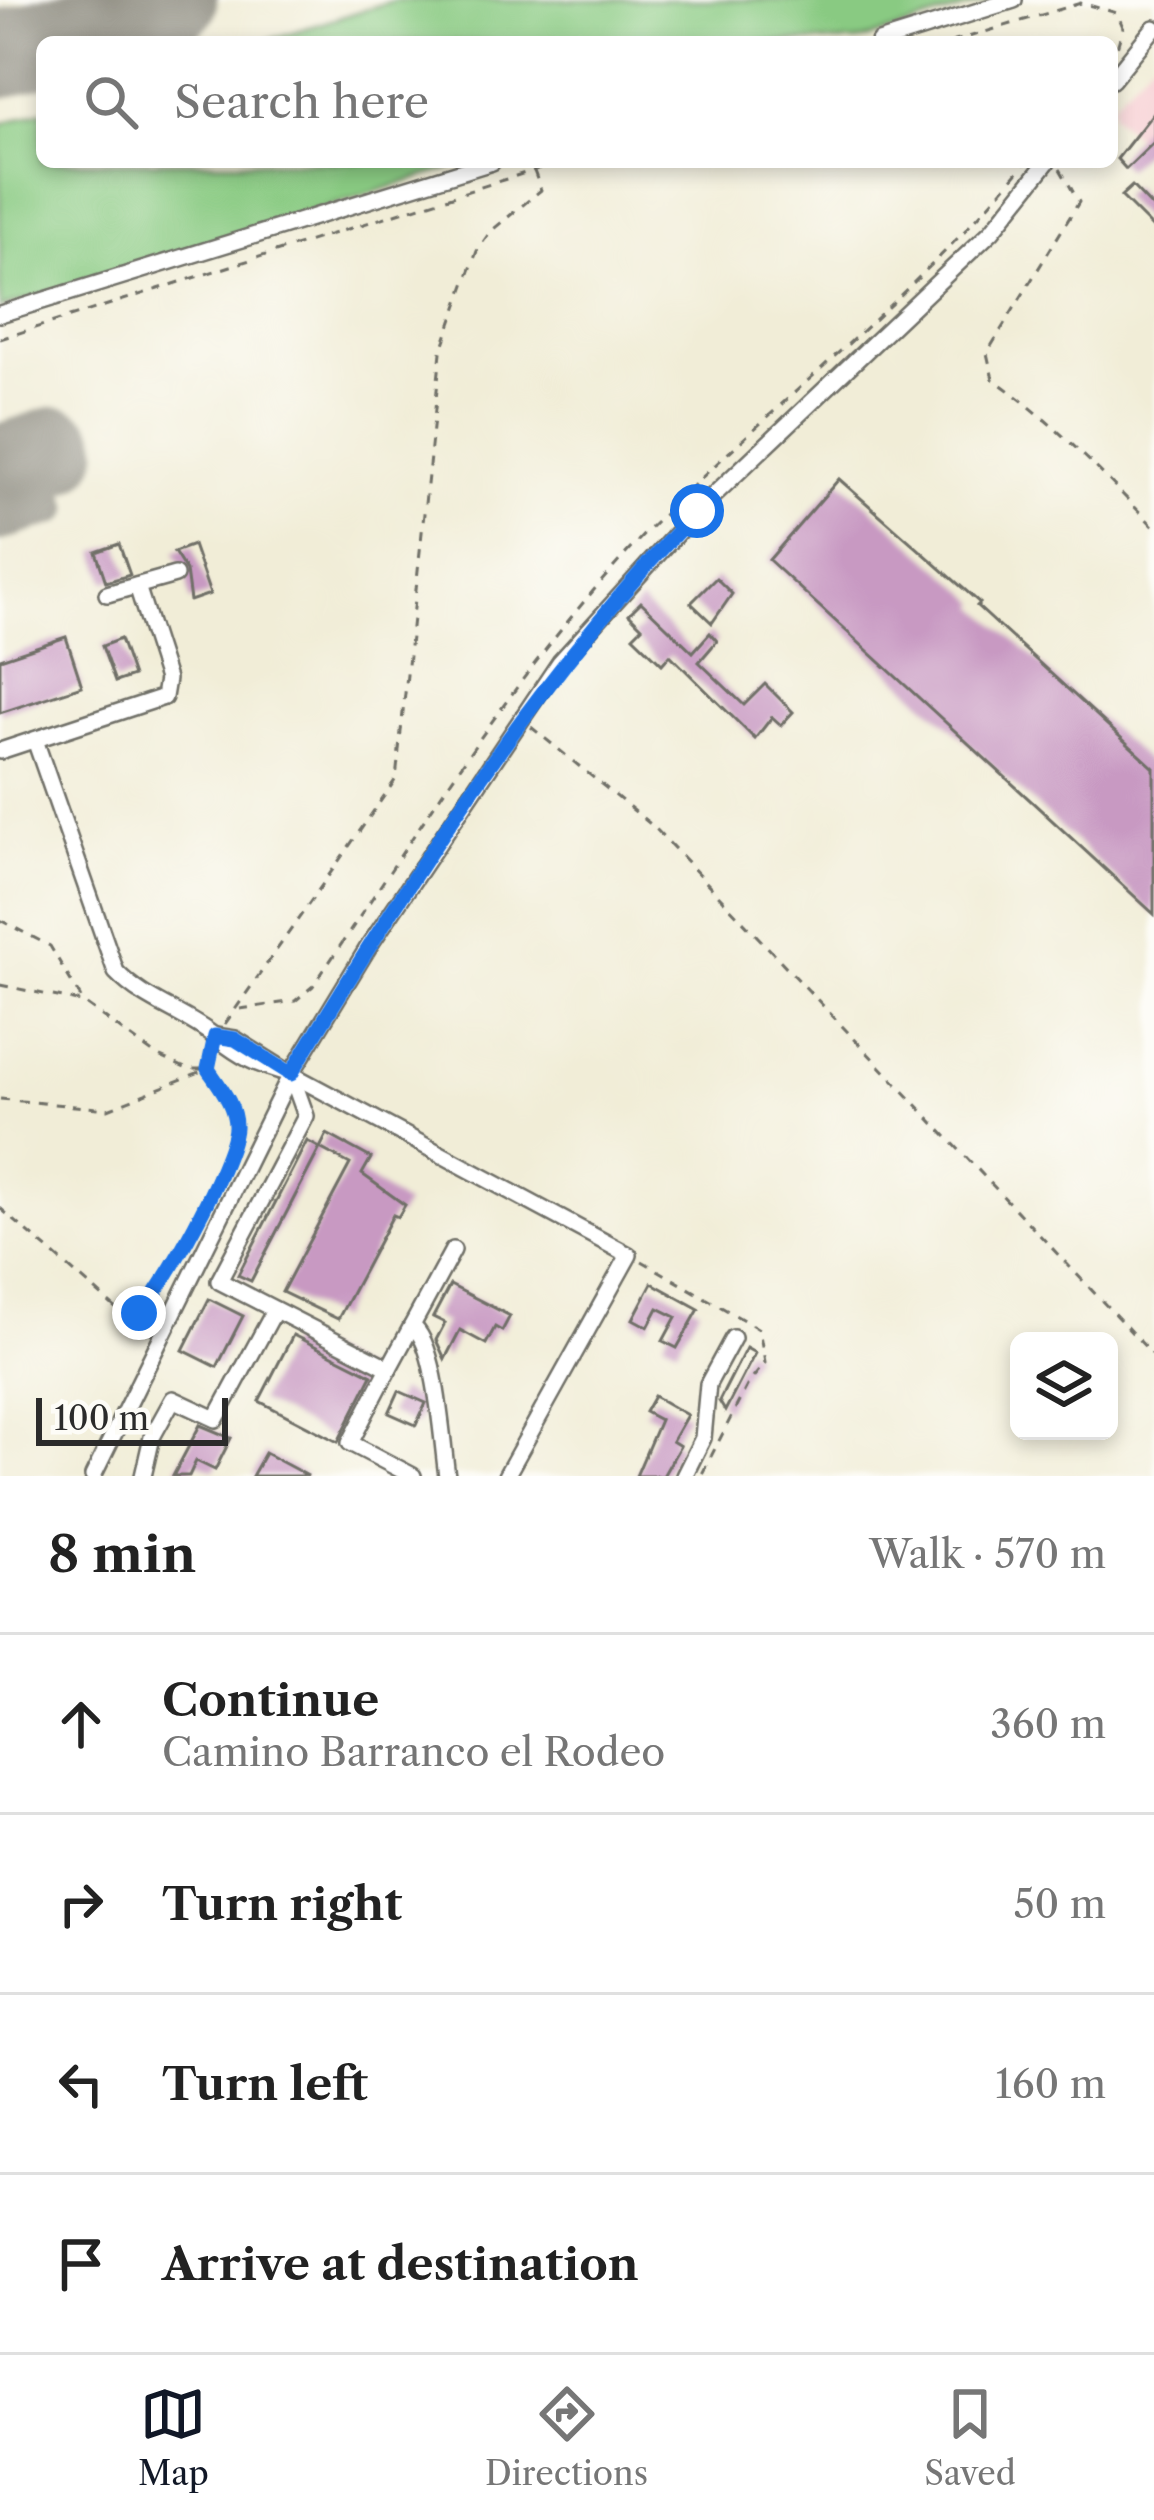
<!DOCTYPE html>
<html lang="en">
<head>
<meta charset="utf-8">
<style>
	:root { --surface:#fff; --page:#f2f2f2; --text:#222; --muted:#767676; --line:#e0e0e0; --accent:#111827 }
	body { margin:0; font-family:"Libre Caslon Text",serif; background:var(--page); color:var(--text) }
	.controls { position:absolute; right:36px; bottom:36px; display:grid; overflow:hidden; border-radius:18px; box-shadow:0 6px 18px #0003 }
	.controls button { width:108px; height:108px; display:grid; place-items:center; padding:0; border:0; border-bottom:3px solid var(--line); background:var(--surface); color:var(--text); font:60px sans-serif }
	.scale { position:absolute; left:36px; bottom:30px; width:192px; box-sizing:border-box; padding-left:12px; border:6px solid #2b2b2b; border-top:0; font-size:33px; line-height:42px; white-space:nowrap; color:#2b2b2b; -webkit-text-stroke:9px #fdfcf7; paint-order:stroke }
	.stop { position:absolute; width:36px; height:36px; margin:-27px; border:9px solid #1a73e8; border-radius:50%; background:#fff }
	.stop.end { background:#1a73e8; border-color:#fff; box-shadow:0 3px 12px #0008 }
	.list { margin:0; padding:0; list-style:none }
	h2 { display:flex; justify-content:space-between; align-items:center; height:156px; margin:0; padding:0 48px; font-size:51px }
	h2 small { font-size:39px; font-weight:400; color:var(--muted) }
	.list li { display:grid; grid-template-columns:78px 1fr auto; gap:36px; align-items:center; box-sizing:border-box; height:180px; padding:0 48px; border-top:3px solid var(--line) }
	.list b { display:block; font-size:45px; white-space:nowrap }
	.list p { margin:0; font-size:39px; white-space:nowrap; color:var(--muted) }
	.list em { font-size:39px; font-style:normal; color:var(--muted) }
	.icon { flex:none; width:66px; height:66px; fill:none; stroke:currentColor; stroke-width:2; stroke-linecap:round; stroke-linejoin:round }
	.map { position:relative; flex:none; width:1154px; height:1476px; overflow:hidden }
	.search { position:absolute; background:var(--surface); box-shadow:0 6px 18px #0003; left:36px; right:36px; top:36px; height:132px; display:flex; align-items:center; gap:30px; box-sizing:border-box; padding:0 42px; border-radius:18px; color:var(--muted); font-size:45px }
	.sheet { height:876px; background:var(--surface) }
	nav { display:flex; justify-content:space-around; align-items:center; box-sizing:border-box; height:168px; border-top:3px solid var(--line); background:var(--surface); font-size:33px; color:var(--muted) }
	nav a { display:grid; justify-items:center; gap:6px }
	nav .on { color:var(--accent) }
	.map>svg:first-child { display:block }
	.built { fill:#f7cfd4 }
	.green { fill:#89ca82; stroke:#5a7a56; stroke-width:3 }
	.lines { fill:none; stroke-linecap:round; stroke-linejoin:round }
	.taxiway { stroke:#8e8c81; stroke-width:33 }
	.runway { stroke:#8e8c81; stroke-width:87 }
	.building { fill:#c899c2 }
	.minor-casing { stroke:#706f67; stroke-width:20 }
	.path { stroke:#706f67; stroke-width:3; stroke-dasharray:9 9; stroke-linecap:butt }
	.minor { stroke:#fff; stroke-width:15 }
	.route { stroke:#1a73e8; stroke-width:15 }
</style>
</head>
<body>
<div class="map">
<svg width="1154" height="1476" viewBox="0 0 1154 1476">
	<rect width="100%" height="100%" fill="#fdfcf7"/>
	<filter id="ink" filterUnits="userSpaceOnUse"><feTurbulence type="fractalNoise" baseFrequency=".00833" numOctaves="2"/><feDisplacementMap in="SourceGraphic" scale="24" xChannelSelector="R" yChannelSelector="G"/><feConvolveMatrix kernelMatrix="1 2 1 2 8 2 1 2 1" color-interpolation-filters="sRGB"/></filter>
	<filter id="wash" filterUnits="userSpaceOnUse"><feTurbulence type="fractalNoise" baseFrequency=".004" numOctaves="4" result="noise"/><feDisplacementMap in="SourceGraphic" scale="48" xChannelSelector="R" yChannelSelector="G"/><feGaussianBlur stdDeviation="2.7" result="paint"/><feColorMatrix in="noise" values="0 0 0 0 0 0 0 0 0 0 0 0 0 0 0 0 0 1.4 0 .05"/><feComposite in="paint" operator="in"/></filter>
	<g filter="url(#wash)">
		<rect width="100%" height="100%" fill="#f1edd7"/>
		<polygon class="built" points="1154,58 1154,155 1112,114 1112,103"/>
		<g class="green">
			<polygon points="395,0 992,0 857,42 262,42"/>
			<polygon points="42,111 42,162 471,162 0,308 0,124"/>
		</g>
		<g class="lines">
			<g class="taxiway">
				<polyline points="0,490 56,471"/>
				<polyline points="0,525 53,508 42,476"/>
			</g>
			<g class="runway">
				<polyline points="0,55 174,0"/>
				<polyline points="0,468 55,450"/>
			</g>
		</g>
		<g id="blocks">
			<g class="building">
				<polygon points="1154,112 1154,142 1126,169 1117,159"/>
				<polygon points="1132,186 1154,209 1154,229 1121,196"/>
				<polygon points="839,479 980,603 977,606 1154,768 1154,914 769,560"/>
				<polygon points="119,544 130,575 106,582 96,552"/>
				<polygon points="193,545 210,594 190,601 186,571 174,552"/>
				<polygon points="716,578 732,594 712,623 691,603"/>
				<polygon points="641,602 693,652 710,633 717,641 699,662 744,705 765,684 793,712 781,725 772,717 755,739 670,655 662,664 633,636 642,627 629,614"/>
				<polygon points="66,637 82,686 0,713 0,659"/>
				<polygon points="120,639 133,676 115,682 102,646"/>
				<polygon points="327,1134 371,1158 362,1174 405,1205 398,1217 393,1215 338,1319 282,1292 350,1164 320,1148"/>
				<polygon points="307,1141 320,1148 251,1281 238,1275"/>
				<polygon points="652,1283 699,1309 677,1348 663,1341 676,1317 658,1308 648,1327 633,1319"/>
				<polygon points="450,1285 510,1316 502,1331 495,1327 486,1344 460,1330 445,1359 436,1340 445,1323 433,1317"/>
				<polygon points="209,1299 243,1316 217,1367 183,1350"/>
				<polygon points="293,1335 372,1375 338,1442 259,1401"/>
				<polygon points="746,1348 755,1353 725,1411 719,1401"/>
				<polygon points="399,1391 426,1403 416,1425 389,1413"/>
				<polygon points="654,1396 687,1415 672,1441 680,1446 663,1476 636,1476 660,1420 645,1412"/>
				<polygon points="200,1425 231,1438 215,1470 196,1461 189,1476 173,1476"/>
				<polygon points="265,1453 308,1476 252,1476"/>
			</g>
		</g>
	</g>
	<g filter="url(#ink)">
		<use href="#blocks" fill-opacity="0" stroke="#706f67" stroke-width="3"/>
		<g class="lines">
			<g class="minor-casing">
				<g id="minor">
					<polyline points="879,42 1014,0"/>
					<polyline points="1112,80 1154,28"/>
					<polyline points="0,314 492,162"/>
					<polyline points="107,594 175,575"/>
					<path d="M35,740L116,972C145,1002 182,1011 214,1036C243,1058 254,1064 291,1074L306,1116L219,1281L389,1368L350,1443L413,1476"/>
					<polyline points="0,751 164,697 167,679 137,586"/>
					<polyline points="215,1036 235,1039 291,1074 629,1255 506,1476"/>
					<path d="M412,1326C437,1342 442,1443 447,1476"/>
					<polyline points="389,1368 453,1250"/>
					<polyline points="93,1476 291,1074 369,946 560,662 697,511 992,231 1047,162"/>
					<polyline points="143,1476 152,1437 173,1399 216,1419 275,1310"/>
					<polyline points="684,1476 703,1438 708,1384 733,1338"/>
				</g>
			</g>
			<g class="path">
				<polyline points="952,42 1081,3 1117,13 1123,27 1116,51"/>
				<path d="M1060,169L1079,202L987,353L993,379C1053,421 1103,474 1154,527"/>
				<polyline points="0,339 560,162"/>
				<polyline points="531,727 654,827 1154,1356"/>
				<polyline points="0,920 50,946 84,1003 154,1054 187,1069 206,1069"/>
				<polyline points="0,985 82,1002"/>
				<path d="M240,1009L295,1001L313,986C422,827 523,656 660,518C781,398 917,294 1026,162"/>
				<polyline points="225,1024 396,779 441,352 477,251 490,232 541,190 534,171"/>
				<polyline points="0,1099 108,1109 207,1069"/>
				<path d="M0,1208L119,1311L138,1313L165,1283L233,1143C238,1112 224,1094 208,1069L211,1054"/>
				<polyline points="642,1261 759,1329 765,1363 748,1384 701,1476"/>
			</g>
			<use href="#minor" class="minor"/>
		</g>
	</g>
	<g class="lines" filter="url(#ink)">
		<path class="route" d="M139,1313C163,1291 233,1161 235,1128C236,1106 220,1087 208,1069L215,1036L235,1039L291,1074C411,876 535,679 697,511"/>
	</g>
</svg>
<div class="controls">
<button><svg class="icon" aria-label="layers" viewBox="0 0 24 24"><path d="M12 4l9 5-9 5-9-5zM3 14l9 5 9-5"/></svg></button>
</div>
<div class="scale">100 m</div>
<div class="stop" style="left:697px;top:511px"></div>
<div class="stop end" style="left:139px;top:1313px"></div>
<div class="search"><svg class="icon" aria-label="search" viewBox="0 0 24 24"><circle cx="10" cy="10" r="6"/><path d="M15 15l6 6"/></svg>Search here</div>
</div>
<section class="sheet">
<h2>8 min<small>Walk · 570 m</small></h2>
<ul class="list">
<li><svg class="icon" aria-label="ahead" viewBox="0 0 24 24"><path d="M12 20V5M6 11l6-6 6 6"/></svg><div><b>Continue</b><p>Camino Barranco el Rodeo</p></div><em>360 m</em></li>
<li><svg class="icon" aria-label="right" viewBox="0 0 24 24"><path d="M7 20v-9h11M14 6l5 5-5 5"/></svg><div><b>Turn right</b></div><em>50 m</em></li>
<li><svg class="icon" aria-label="left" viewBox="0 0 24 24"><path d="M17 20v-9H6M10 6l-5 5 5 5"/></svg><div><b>Turn left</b></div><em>160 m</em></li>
<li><svg class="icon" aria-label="arrive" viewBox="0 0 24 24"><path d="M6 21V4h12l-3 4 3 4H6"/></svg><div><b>Arrive at destination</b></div></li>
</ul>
</section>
<nav>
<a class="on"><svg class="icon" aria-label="map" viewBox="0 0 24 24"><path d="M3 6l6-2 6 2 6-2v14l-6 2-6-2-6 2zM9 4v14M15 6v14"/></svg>Map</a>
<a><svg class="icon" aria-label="directions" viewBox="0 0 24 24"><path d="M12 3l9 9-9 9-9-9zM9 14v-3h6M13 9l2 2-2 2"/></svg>Directions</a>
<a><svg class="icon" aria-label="saved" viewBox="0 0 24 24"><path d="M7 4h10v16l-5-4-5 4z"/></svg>Saved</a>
</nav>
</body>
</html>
